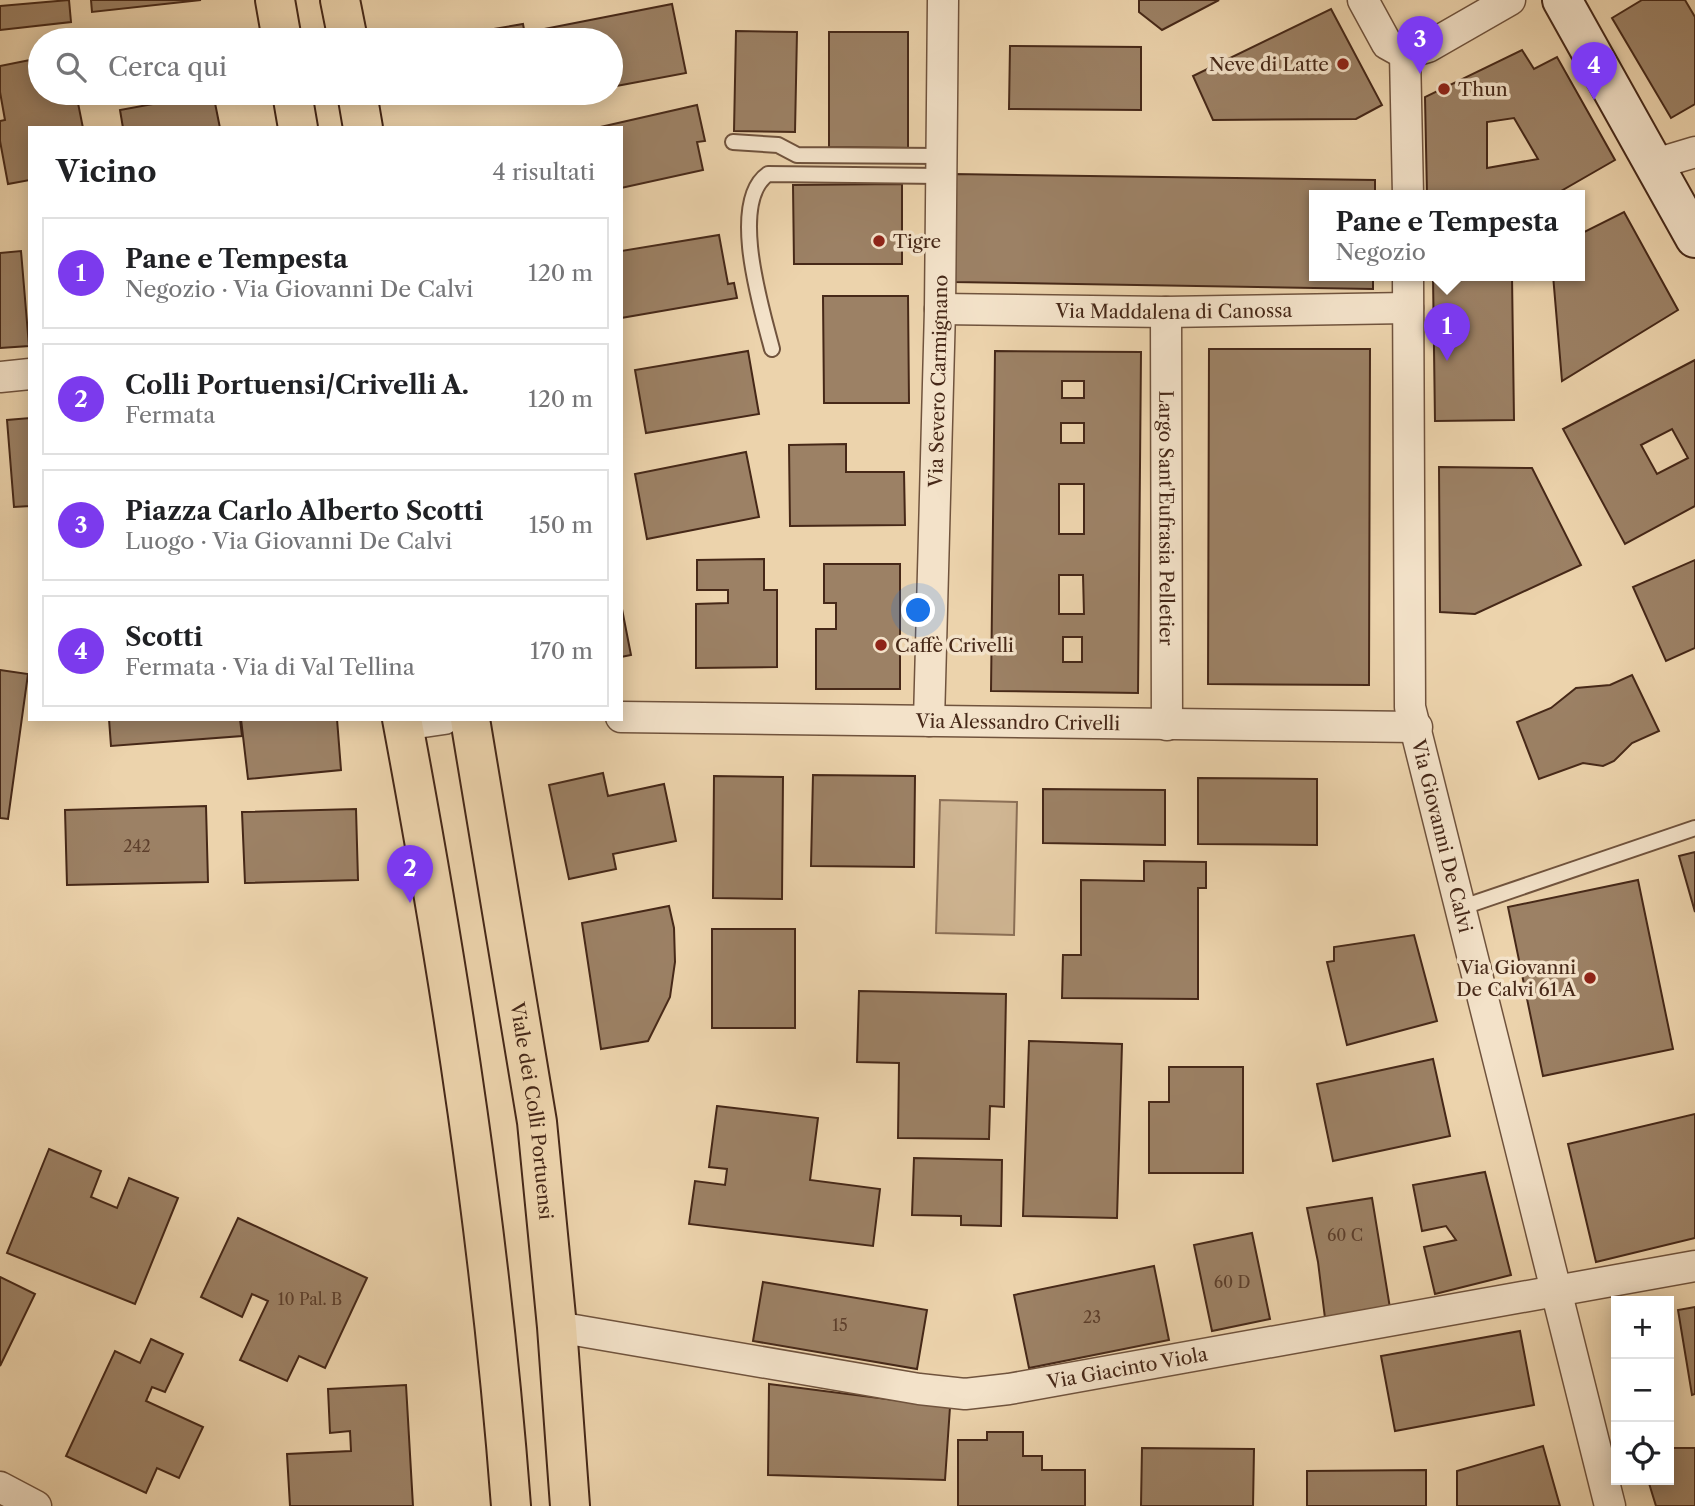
<!DOCTYPE html>
<html lang="it">
<head>
<meta charset="utf-8">
<style>
	:root { --surface:#fff; --page:#f2f2f2; --text:#202124; --muted:#757577; --line:#e0e0e0; --accent:#7c3aed }
	body { margin:0; font-family:"Libre Caslon Text",serif; background:var(--page); color:var(--text) }
	.controls { position:absolute; right:21px; bottom:21px; display:grid; overflow:hidden; border-radius:0px; box-shadow:0 4px 18px #0003 }
	.controls button { width:63px; height:63px; display:grid; place-items:center; padding:0; border:0; border-bottom:2px solid var(--line); background:var(--surface); color:var(--text); font:35px sans-serif }
	.you { position:absolute; left:919px; top:611px; width:24px; height:24px; margin:-18px; border:5px solid #fff; border-radius:50%; background:#1a73e8; box-shadow:0 0 0 10px #1a73e833 }
	.badge { display:grid; place-items:center; width:46px; height:46px; border-radius:50%; background:var(--accent); color:#fff; font-size:23px; font-weight:700 }
	.pin { position:absolute; translate:-50% -58px; filter:drop-shadow(0 2px 4px #0008) }
	.pin::after { content:''; position:absolute; top:37px; width:24px; height:21px; background:inherit; clip-path:polygon(0 0,100% 0,50% 100%) }
	.popup { position:absolute; left:1309px; top:190px; width:276px; height:91px; box-sizing:border-box; display:grid; place-content:center; border-radius:0px; background:var(--surface); filter:drop-shadow(0 2px 5px #0005); font-size:23px; white-space:nowrap; color:var(--muted) }
	.popup b { font-size:26px; color:var(--text) }
	.popup::after { content:''; position:absolute; left:50%; top:100%; margin-left:-14px; border:14px solid transparent; border-top-color:var(--surface) }
	.list { margin:0; padding:0; list-style:none }
	h2 { display:flex; justify-content:space-between; align-items:center; height:91px; margin:0; padding:0 28px; font-size:30px }
	h2 small { font-size:23px; font-weight:400; color:var(--muted) }
	.list li { display:grid; grid-template-columns:46px 1fr auto; gap:21px; align-items:center; box-sizing:border-box; height:112px; margin:0 14px 14px; padding:0 14px; border:2px solid var(--line); border-radius:0px }
	.list b { display:block; font-size:26px; white-space:nowrap }
	.list p { margin:0; font-size:23px; white-space:nowrap; color:var(--muted) }
	.list em { font-size:23px; font-style:normal; color:var(--muted) }
	.icon { flex:none; width:38px; height:38px; fill:none; stroke:currentColor; stroke-width:2; stroke-linecap:round; stroke-linejoin:round }
	.map { position:relative; flex:none; width:1695px; height:1506px; overflow:hidden }
	.search { position:absolute; background:var(--surface); box-shadow:0 4px 18px #0003; left:28px; top:28px; width:595px; height:77px; display:flex; align-items:center; gap:18px; box-sizing:border-box; padding:0 24px; border-radius:38px; color:var(--muted); font-size:26px }
	.panel { position:absolute; background:var(--surface); box-shadow:0 4px 18px #0003; left:28px; top:126px; width:595px; height:595px; border-radius:0px }
	.map>svg:first-child { display:block }
	.green { fill:#d0b693; stroke:#8b6f56; stroke-width:2 }
	.building { fill:#9c8165; stroke:#462818; stroke-width:2; fill-rule:evenodd }
	.lines { fill:none; stroke-linecap:round; stroke-linejoin:round }
	.lane-casing { stroke:#70533d; stroke-width:18 }
	.street-casing { stroke:#70533d; stroke-width:33 }
	.secondary-casing { stroke:#462818; stroke-width:42 }
	.primary-casing { stroke:#462818; stroke-width:42 }
	.lane { stroke:#f3e2c9; stroke-width:14 }
	.street { stroke:#f3e2c9; stroke-width:30 }
	.secondary { stroke:#f3e2c9; stroke-width:38 }
	.primary { stroke:#ecd3ac; stroke-width:38 }
	.poi-dot { fill:#8f2418; stroke:#f3e2c9; stroke-width:2.5 }
	.labels { text-anchor:middle; dominant-baseline:central; stroke-width:7; stroke-linejoin:round; paint-order:stroke }
	.number-label { font-size:16px; fill:#5c3e2b }
	.poi-label { font-size:19px; fill:#462818; stroke:#f3e2c9; text-anchor:start }
	.street-label { font-size:19px; fill:#462818; stroke:#f3e2c9 }
</style>
</head>
<body>
<div class="map">
<svg width="1695" height="1506" viewBox="0 0 1695 1506">
	<rect width="100%" height="100%" fill="#ecd3ac"/>
	<filter id="stains"><feTurbulence type="fractalNoise" baseFrequency=".00286" numOctaves="4"/><feColorMatrix values="0 0 0 0 .2 0 0 0 0 .09 0 0 0 0 .02 0 0 0 .5 -.17"/></filter>
	<radialGradient id="worn" r=".72"><stop offset=".6" stop-color="#630" stop-opacity="0"/><stop offset="1" stop-color="#630" stop-opacity=".3"/></radialGradient>
	<polygon class="green" points="940,800 1017,802 1014,935 936,933"/>
	<g class="building">
		<polygon points="69,0 71,22 0,30 0,6"/>
		<polygon points="91,0 201,0 92,12"/>
		<polygon points="1139,0 1219,0 1162,30 1139,12"/>
		<polygon points="1642,0 1685,0 1695,17 1695,104 1671,118 1612,18"/>
		<polygon points="672,4 686,73 611,87 611,40 542,40 539,30"/>
		<polygon points="1331,9 1382,105 1356,119 1213,120 1193,76"/>
		<polygon points="523,24 526,40 428,40"/>
		<polygon points="736,31 797,32 795,132 734,131"/>
		<polygon points="829,32 908,32 908,148 829,147"/>
		<polygon points="1010,46 1141,47 1141,110 1009,109"/>
		<path d="M1522,50L1534,69L1557,57L1615,160L1554,195H1427L1425,97ZM1514,118L1538,159L1487,168V122Z"/>
		<polygon points="40,58 40,93 76,93 83,128 30,128 30,180 8,184 0,141 0,121 5,120 0,92 0,66"/>
		<polygon points="213,93 220,128 123,128 120,110"/>
		<polygon points="697,105 705,141 697,142 703,170 621,188 621,128 596,128"/>
		<polygon points="953,174 1375,180 1375,195 1314,195 1314,275 1373,275 1373,289 952,282"/>
		<polygon points="902,184 902,264 794,264 793,185"/>
		<polygon points="1624,212 1678,310 1562,381 1553,275 1580,275 1580,234"/>
		<polygon points="719,235 728,284 734,283 737,298 621,318 621,251"/>
		<polygon points="21,251 29,346 0,348 0,253"/>
		<polygon points="1433,276 1512,276 1514,420 1435,421"/>
		<polygon points="823,296 908,296 909,403 824,403"/>
		<polygon points="1209,349 1370,349 1369,685 1208,684"/>
		<polygon points="748,351 759,414 646,433 635,370"/>
		<path d="M995,351L1141,352L1138,693L991,691ZM1062,381H1084V398H1062ZM1061,423H1084V443H1061ZM1059,484H1084V534H1059ZM1059,575H1083L1084,614H1059ZM1063,637H1082V662H1063Z"/>
		<path d="M1695,360V506L1625,544L1563,429ZM1672,429L1688,458L1657,474L1641,445Z"/>
		<polygon points="30,418 30,506 14,507 7,420"/>
		<polygon points="846,444 846,472 904,472 905,525 790,526 789,445"/>
		<polygon points="746,452 759,517 647,539 635,474"/>
		<polygon points="1439,467 1532,468 1581,565 1475,614 1440,612"/>
		<polygon points="764,559 764,590 777,590 777,667 696,668 696,604 728,603 728,590 697,590 697,560"/>
		<polygon points="1695,560 1695,648 1666,661 1633,587"/>
		<polygon points="824,564 900,564 900,689 816,689 816,629 836,629 836,603 824,603"/>
		<polygon points="621,604 631,655 621,657"/>
		<polygon points="0,670 28,674 8,819 0,818"/>
		<polygon points="1632,675 1659,731 1632,743 1614,761 1603,766 1583,763 1539,779 1517,722 1551,708 1576,688 1610,685"/>
		<polygon points="109,719 240,719 242,736 111,746"/>
		<polygon points="241,719 337,719 341,770 248,779"/>
		<polygon points="603,773 608,796 664,784 676,841 613,854 616,869 569,879 549,785"/>
		<polygon points="813,775 915,776 914,867 811,866"/>
		<polygon points="714,776 783,777 782,899 713,898"/>
		<polygon points="1198,778 1317,779 1317,845 1198,844"/>
		<polygon points="1043,789 1165,790 1165,845 1043,843"/>
		<polygon points="206,806 208,882 67,885 65,810"/>
		<polygon points="356,809 358,880 245,883 242,812"/>
		<polygon points="1695,852 1695,912 1679,856"/>
		<polygon points="1144,861 1206,862 1206,888 1198,888 1198,999 1062,998 1063,955 1081,955 1081,880 1144,881"/>
		<polygon points="1638,880 1673,1049 1543,1076 1508,907"/>
		<polygon points="669,906 674,928 675,962 670,997 648,1041 601,1049 582,923"/>
		<rect x="712" y="929" width="83" height="99"/>
		<polygon points="1414,935 1437,1021 1347,1045 1327,962 1334,961 1334,947"/>
		<polygon points="859,991 1006,994 1004,1107 990,1106 989,1139 898,1138 899,1063 857,1062"/>
		<polygon points="1029,1041 1122,1044 1117,1218 1023,1216"/>
		<polygon points="1433,1059 1450,1136 1333,1161 1317,1084"/>
		<polygon points="1169,1067 1243,1067 1243,1173 1149,1173 1149,1102 1169,1102"/>
		<polygon points="717,1106 818,1118 810,1180 880,1189 873,1246 689,1224 695,1181 725,1185 727,1169 709,1167"/>
		<polygon points="1695,1114 1695,1238 1596,1262 1568,1144"/>
		<polygon points="49,1149 101,1171 91,1197 117,1208 129,1178 178,1198 135,1304 7,1253"/>
		<polygon points="914,1158 1002,1160 1001,1226 961,1225 961,1216 912,1215"/>
		<polygon points="1485,1172 1511,1275 1435,1294 1424,1247 1456,1240 1446,1226 1422,1231 1413,1185"/>
		<polygon points="1372,1198 1390,1308 1325,1318 1318,1262 1307,1208"/>
		<polygon points="238,1218 367,1278 325,1368 299,1356 287,1381 240,1360 268,1301 252,1294 242,1317 201,1297"/>
		<polygon points="1252,1233 1270,1319 1212,1331 1194,1245"/>
		<polygon points="1154,1266 1169,1340 1029,1368 1014,1295"/>
		<polygon points="0,1277 35,1294 0,1366"/>
		<polygon points="763,1282 927,1310 917,1369 753,1341"/>
		<polygon points="1695,1307 1695,1394 1692,1395 1678,1310"/>
		<polygon points="1520,1331 1534,1405 1395,1431 1381,1356"/>
		<polygon points="151,1339 183,1354 165,1392 152,1387 146,1401 203,1427 179,1478 157,1468 146,1493 66,1456 115,1351 140,1363"/>
		<polygon points="769,1384 950,1407 945,1480 768,1475"/>
		<polygon points="406,1385 413,1506 290,1506 287,1454 351,1451 350,1431 330,1433 328,1389"/>
		<polygon points="987,1432 1023,1432 1023,1456 1042,1456 1042,1470 1085,1470 1085,1506 958,1506 958,1440 987,1440"/>
		<polygon points="1543,1446 1560,1506 1457,1506 1457,1471"/>
		<polygon points="1142,1448 1254,1449 1253,1506 1141,1506"/>
		<polygon points="1669,1448 1695,1448 1695,1506 1656,1506 1648,1480 1669,1480"/>
		<polygon points="1426,1470 1426,1506 1307,1506 1307,1471"/>
	</g>
	<g class="lines">
		<g class="lane-casing">
			<g id="lane">
				<polyline points="733,142 778,145 797,155 940,156"/>
				<path d="M772,349C762,310 728,202 768,174L940,176"/>
				<polyline points="1460,908 1695,828"/>
			</g>
		</g>
		<g class="street-casing">
			<g id="street">
				<polyline points="1363,0 1387,44 1405,54 1428,47 1510,0"/>
				<polyline points="1405,54 1408,195"/>
				<polyline points="1655,164 1695,152"/>
				<path id="s1" d="M1408,275L1410,707L1610,1506"/>
				<path id="s2" d="M940,309L1166,312L1408,308"/>
				<path id="s3" d="M1166,312L1167,725"/>
				<polyline points="0,377 30,374"/>
				<path id="s4" d="M621,717L1417,727"/>
				<path id="s5" d="M929,721L940,309L943,0"/>
				<polyline points="403,725 444,719"/>
				<path id="s6" d="M557,1327L919,1389L965,1394L1009,1389L1695,1266"/>
				<polyline points="0,1487 36,1506"/>
			</g>
		</g>
		<g class="secondary-casing">
			<polyline id="secondary" points="1562,0 1695,238"/>
		</g>
		<g class="primary-casing">
			<g id="primary">
				<polyline points="275,0 282,40"/>
				<polyline points="340,0 348,40"/>
				<polyline points="292,93 298,128"/>
				<polyline points="357,93 363,128"/>
				<path d="M402,719C451,980 491,1241 511,1506"/>
				<path id="s7" d="M470,719L537,1122L557,1327L570,1506"/>
			</g>
		</g>
		<use href="#lane" class="lane"/>
		<use href="#street" class="street"/>
		<use href="#secondary" class="secondary"/>
		<use href="#primary" class="primary"/>
	</g>
	<g class="poi-dot">
		<circle cx="1343" cy="64" r="7"/>
		<circle cx="1444" cy="89" r="7"/>
		<circle cx="879" cy="241" r="7"/>
		<circle cx="881" cy="645" r="7"/>
		<circle cx="1590" cy="978" r="7"/>
	</g>
	<g class="labels">
		<g class="number-label">
			<text x="137" y="846">242</text>
			<text x="1345" y="1235">60 C</text>
			<text x="1232" y="1282">60 D</text>
			<text x="310" y="1299">10 Pal. B</text>
			<text x="1092" y="1317">23</text>
			<text x="840" y="1325">15</text>
		</g>
		<g class="poi-label">
			<text x="1329" y="64" text-anchor="end">Neve di Latte</text>
			<text x="1458" y="89">Thun</text>
			<text x="893" y="241">Tigre</text>
			<text x="895" y="645">Caffè Crivelli</text>
			<text x="1576" y="967" text-anchor="end">Via Giovanni<tspan x="1576" dy="22">De Calvi 61 A</tspan></text>
		</g>
		<g class="street-label">
			<text stroke="none"><textPath href="#s2" startOffset="234">Via Maddalena di Canossa</textPath></text>
			<text stroke="none"><textPath href="#s5" startOffset="340">Via Severo Carmignano</textPath></text>
			<text stroke="none"><textPath href="#s3" startOffset="206">Largo Sant'Eufrasia Pelletier</textPath></text>
			<text stroke="none"><textPath href="#s4" startOffset="397">Via Alessandro Crivelli</textPath></text>
			<text stroke="none"><textPath href="#s1" startOffset="565">Via Giovanni De Calvi</textPath></text>
			<text stroke="none"><textPath href="#s7" startOffset="397">Viale dei Colli Portuensi</textPath></text>
			<text stroke="none"><textPath href="#s6" startOffset="578">Via Giacinto Viola</textPath></text>
		</g>
	</g>
	<rect width="100%" height="100%" filter="url(#stains)"/>
	<rect width="100%" height="100%" fill="url(#worn)"/>
</svg>
<div class="controls">
<button>+</button>
<button>−</button>
<button><svg class="icon" aria-label="locate" viewBox="0 0 24 24"><circle cx="12" cy="12" r="6"/><path d="M12 2v4M12 18v4M2 12h4M18 12h4"/></svg></button>
</div>
<div class="you"></div>
<div class="pin badge" style="left:1447px;top:361px">1</div>
<div class="popup"><b>Pane e Tempesta</b>Negozio</div>
<div class="pin badge" style="left:410px;top:903px">2</div>
<div class="pin badge" style="left:1420px;top:74px">3</div>
<div class="pin badge" style="left:1594px;top:100px">4</div>
<div class="search"><svg class="icon" aria-label="search" viewBox="0 0 24 24"><circle cx="10" cy="10" r="6"/><path d="M15 15l6 6"/></svg>Cerca qui</div>
<section class="panel">
<h2>Vicino<small>4 risultati</small></h2>
<ul class="list">
<li><span class="badge">1</span><div><b>Pane e Tempesta</b><p>Negozio · Via Giovanni De Calvi</p></div><em>120 m</em></li>
<li><span class="badge">2</span><div><b>Colli Portuensi/Crivelli A.</b><p>Fermata</p></div><em>120 m</em></li>
<li><span class="badge">3</span><div><b>Piazza Carlo Alberto Scotti</b><p>Luogo · Via Giovanni De Calvi</p></div><em>150 m</em></li>
<li><span class="badge">4</span><div><b>Scotti</b><p>Fermata · Via di Val Tellina</p></div><em>170 m</em></li>
</ul>
</section>
</div>
</body>
</html>
